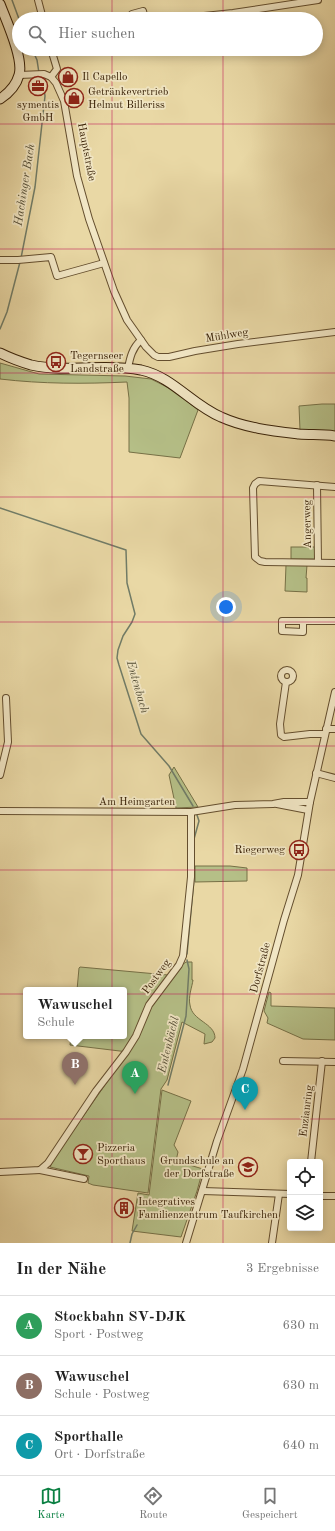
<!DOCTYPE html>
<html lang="de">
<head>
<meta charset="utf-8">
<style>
	:root { --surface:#fff; --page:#f6f6f6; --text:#222; --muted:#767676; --line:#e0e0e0; --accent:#0b8043 }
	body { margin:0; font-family:"Old Standard TT",serif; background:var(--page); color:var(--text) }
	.controls { position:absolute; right:12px; bottom:12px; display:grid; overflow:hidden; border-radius:4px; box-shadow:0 2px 10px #0003 }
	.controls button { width:36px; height:36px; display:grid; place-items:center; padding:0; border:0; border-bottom:1px solid var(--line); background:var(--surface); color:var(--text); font:20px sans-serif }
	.you { position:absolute; left:226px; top:607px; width:14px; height:14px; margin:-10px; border:3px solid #fff; border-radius:50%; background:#1a73e8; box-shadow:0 0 0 6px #1a73e833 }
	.badge { display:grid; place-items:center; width:26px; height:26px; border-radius:50%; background:var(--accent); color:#fff; font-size:13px; font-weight:700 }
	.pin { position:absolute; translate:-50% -33px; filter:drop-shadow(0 1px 2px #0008) }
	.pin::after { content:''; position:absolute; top:21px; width:14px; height:12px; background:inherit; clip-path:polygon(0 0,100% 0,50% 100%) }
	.popup { position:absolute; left:23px; top:987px; width:104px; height:52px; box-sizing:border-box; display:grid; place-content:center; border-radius:4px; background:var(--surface); filter:drop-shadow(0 1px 3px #0005); font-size:13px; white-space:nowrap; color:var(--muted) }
	.popup b { font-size:15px; color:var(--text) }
	.popup::after { content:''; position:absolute; left:50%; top:100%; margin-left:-8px; border:8px solid transparent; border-top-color:var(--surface) }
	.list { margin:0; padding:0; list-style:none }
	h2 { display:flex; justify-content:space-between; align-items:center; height:52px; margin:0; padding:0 16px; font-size:17px }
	h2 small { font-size:13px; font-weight:400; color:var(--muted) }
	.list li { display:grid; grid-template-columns:26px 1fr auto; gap:12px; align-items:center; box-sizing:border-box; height:60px; padding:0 16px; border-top:1px solid var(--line) }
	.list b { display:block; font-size:15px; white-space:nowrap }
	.list p { margin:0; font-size:13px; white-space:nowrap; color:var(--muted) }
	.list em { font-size:13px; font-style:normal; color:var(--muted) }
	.icon { flex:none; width:22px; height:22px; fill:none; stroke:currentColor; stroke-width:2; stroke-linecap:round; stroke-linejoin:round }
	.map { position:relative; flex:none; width:335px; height:1243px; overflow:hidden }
	.search { position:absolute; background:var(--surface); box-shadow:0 2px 10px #0003; left:12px; right:12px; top:12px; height:44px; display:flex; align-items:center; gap:10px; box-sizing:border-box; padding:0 14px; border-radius:22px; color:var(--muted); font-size:15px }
	.sheet { height:232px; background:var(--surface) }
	nav { display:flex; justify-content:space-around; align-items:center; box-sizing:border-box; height:56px; border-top:1px solid var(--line); background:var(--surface); font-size:11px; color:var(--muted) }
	nav a { display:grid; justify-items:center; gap:2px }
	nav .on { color:var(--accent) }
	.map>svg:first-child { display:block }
	.green { fill:#b5bf87; stroke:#767046 }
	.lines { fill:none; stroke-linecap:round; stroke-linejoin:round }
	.stream { stroke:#717c67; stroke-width:1.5 }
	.minor-casing { stroke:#644e2e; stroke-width:8 }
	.secondary-casing { stroke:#382006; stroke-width:11 }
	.minor { stroke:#f1e6c4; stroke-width:6 }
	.secondary { stroke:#f1e6c4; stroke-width:9 }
	.grid { fill:none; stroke:#c2185b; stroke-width:1; stroke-opacity:0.55 }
	.labels { text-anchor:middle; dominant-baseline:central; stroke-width:3.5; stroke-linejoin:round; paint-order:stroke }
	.poi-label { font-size:11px; fill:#382006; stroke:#f1e6c4; text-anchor:start }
	.street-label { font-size:11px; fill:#382006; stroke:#f1e6c4 }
	.water-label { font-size:12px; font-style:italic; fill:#544e36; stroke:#f1e6c4 }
</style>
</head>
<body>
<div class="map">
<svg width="335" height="1243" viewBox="0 0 335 1243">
	<rect width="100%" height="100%" fill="#e9d8a5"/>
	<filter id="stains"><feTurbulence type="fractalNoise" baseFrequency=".005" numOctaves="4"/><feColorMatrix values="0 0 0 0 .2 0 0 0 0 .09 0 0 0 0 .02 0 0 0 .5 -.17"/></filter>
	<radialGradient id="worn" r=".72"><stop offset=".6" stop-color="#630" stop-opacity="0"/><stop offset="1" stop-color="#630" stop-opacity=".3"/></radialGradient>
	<g class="green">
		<path d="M0,363L39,374L125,376L151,379L173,390L198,410L180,458L129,452V398L127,382C84,384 42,384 0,379Z"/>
		<polygon points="322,404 335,404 335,433 300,430 299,406"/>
		<rect x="291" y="547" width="25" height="12"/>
		<polygon points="286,565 307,565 306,578 307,578 307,592 285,591"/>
		<polygon points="174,767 198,807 176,808 169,775"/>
		<polygon points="195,866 230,866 247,868 247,881 195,882"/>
		<path d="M186,962H192V980H193C192,987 188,997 190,1005C192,1021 215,1023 215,1038L212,1042L204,1044L205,1034L182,1022L167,1080L161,1089L148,1193L93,1185L88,1183L89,1176L50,1167L54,1158L128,1052L70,1045L71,1036H124V990H77L79,968L80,967L168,975Z"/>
		<polygon points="269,992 271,993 271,1006 335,1008 335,1040 303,1039 267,1023 268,1018 264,1011"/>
		<polygon points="162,1090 191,1101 174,1145 178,1152 176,1161 203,1169 197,1191 181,1237 132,1231 138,1193 149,1195"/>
	</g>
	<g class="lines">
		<g class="stream">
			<polyline points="12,0 19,19"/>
			<polyline points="32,49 37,60 39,73"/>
			<polyline points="21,258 35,187 45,96 44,89"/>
			<polyline points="0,329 7,312 20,262"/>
			<polyline points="0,508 126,550 127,583 135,614 132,622 123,636 118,650 117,658 119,665 141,734 169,766 193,806"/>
			<polyline points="194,839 199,821 197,815"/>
			<polyline points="187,954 194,879 194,856"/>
			<polyline points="168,1085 186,1016 189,969 187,960"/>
			<polyline points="130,1243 132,1234 137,1225"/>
		</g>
		<g class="minor-casing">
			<g id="minor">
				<polyline points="38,0 43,19"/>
				<polyline points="133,19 132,14 143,11 145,19"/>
				<polyline points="175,19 233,13 318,0"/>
				<polyline points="51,49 57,69 51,77"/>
				<polyline points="19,75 44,74 51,77 56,83 64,101 77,176 89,219 114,291 127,320 146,347 154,355 158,357 169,357 195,351 238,344 335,332"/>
				<polyline points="0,260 18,260 51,257 57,276 104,263"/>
				<path d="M128,368C130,358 132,348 141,340"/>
				<polyline points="317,485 318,562"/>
				<polyline points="335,487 259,481 255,484 253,488 255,557 260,561 265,562 335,563"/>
				<path d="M303,621V632L282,631V621C289,621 296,621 303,621H335"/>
				<circle cx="287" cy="676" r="6"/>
				<polyline points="286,682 280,724 281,735 284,737 310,734 325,734"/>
				<polyline points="326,729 335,729"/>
				<polyline points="316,773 335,778"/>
				<polyline points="0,775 8,742 6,698"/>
				<polyline points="277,804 308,810"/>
				<polyline points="0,811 191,812 235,805 273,804 284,802 310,802"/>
				<polyline points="283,1061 335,1062"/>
				<polyline points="311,1162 322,1061"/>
				<polyline points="40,1170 84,1179"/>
				<polyline points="0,1172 40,1170 48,1163 96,1091 126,1052 136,1036 149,1005 179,965 183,956 191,877 191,812"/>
				<polyline points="203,1191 290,1194"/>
				<polyline points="320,1196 335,1196"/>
				<polyline points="186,1243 217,1141 243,1069 284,920 298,875 310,802 335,692"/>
				<polyline points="272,1243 279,1194"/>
			</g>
		</g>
		<g class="secondary-casing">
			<g id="secondary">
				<path d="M0,4C6,20 24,59 19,75C16,86 9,93 0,99"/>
				<path d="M0,353C10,358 21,362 31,365C67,373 105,363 141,370C173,377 192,405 221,417C245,428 273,431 299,434C311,435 323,434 335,436"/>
			</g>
		</g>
		<use href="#minor" class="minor"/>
		<use href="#secondary" class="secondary"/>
	</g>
	<path class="grid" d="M112,0V19M223,0V19M112,49V1243M223,49V1243M0,124H335M0,249H335M0,373H335M0,497H335M0,622H335M0,746H335M0,870H335M0,994H335M0,1119H335"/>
	<defs>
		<g id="shop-ring" transform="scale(1)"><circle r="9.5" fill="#f1e6c4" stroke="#8f2418" stroke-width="1.5"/><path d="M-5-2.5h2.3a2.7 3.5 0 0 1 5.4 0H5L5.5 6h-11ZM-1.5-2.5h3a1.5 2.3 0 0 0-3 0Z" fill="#8f2418"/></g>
		<g id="office-ring" transform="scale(1)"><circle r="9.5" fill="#f1e6c4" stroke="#8f2418" stroke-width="1.5"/><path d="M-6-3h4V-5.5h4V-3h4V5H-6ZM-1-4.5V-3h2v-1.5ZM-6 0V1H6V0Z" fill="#8f2418"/></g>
		<g id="bus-ring" transform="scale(1)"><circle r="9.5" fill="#f1e6c4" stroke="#8f2418" stroke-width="1.5"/><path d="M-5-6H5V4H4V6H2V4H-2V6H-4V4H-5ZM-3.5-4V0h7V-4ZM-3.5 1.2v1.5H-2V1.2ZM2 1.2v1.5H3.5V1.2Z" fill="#8f2418"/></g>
		<g id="bar-ring" transform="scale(1)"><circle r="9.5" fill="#f1e6c4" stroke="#8f2418" stroke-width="1.5"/><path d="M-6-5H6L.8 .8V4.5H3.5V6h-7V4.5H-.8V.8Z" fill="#8f2418"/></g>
		<g id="school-ring" transform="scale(1)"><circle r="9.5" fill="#f1e6c4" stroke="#8f2418" stroke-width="1.5"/><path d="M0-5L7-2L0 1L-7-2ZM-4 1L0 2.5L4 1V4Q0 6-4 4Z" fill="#8f2418"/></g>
		<g id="building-ring" transform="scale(1)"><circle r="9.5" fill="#f1e6c4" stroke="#8f2418" stroke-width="1.5"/><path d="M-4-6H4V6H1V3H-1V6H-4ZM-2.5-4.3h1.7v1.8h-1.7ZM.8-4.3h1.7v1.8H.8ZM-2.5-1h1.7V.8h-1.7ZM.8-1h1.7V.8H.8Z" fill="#8f2418"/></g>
	</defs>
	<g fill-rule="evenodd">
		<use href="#shop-ring" x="68" y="77"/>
		<use href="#office-ring" x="38" y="86"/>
		<use href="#shop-ring" x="74" y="98"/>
		<use href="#bus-ring" x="56" y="362"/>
		<use href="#bus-ring" x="299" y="850"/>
		<use href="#bar-ring" x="83" y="1154"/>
		<use href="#school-ring" x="248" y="1167"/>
		<use href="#building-ring" x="124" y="1208"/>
	</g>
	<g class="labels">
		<g class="poi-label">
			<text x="82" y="77">Il Capello</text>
			<text x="88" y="92">Getränkevertrieb<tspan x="88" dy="13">Helmut Billeriss</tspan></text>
			<text x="38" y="105" text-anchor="middle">symentis<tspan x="38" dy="13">GmbH</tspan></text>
			<text x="70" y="356">Tegernseer<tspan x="70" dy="13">Landstraße</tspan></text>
			<text x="285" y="850" text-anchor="end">Riegerweg</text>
			<text x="97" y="1148">Pizzeria<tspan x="97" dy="13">Sporthaus</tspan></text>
			<text x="234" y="1161" text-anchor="end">Grundschule an<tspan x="234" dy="13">der Dorfstraße</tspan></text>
			<text x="138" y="1202">Integratives<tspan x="138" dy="13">Familienzentrum Taufkirchen</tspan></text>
		</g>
		<g class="street-label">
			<text transform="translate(86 152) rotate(79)">Hauptstraße</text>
			<text transform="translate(227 336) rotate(-9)">Mühlweg</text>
			<text transform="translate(308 524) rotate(-91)">Angerweg</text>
			<text x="137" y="802">Am Heimgarten</text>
			<text transform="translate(261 968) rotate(-75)">Dorfstraße</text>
			<text transform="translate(157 977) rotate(-54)">Postweg</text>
			<text transform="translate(307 1111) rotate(-83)">Enzianring</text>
		</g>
		<g class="water-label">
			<text transform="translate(25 185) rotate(-81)">Hachinger Bach</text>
			<text transform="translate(137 687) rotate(74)">Entenbach</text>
			<text transform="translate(169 1045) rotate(-76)">Entenbächl</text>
		</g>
	</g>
	<rect width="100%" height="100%" filter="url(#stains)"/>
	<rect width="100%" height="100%" fill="url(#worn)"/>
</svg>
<div class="controls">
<button><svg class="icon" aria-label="locate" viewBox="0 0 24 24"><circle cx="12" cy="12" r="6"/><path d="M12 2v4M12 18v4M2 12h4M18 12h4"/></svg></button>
<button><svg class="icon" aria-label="layers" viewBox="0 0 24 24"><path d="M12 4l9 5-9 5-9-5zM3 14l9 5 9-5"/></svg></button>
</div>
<div class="you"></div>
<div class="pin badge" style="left:135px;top:1094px;background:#2e9e5b">A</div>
<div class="pin badge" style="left:75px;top:1085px;background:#8d6e63">B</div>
<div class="popup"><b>Wawuschel</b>Schule</div>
<div class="pin badge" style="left:245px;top:1110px;background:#0f9aa8">C</div>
<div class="search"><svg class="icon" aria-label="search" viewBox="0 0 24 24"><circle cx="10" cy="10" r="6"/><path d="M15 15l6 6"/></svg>Hier suchen</div>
</div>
<section class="sheet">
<h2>In der Nähe<small>3 Ergebnisse</small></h2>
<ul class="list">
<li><span class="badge" style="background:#2e9e5b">A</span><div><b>Stockbahn SV-DJK</b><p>Sport · Postweg</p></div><em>630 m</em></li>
<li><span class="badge" style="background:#8d6e63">B</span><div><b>Wawuschel</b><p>Schule · Postweg</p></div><em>630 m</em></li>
<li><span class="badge" style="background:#0f9aa8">C</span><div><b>Sporthalle</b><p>Ort · Dorfstraße</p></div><em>640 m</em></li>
</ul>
</section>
<nav>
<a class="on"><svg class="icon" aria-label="map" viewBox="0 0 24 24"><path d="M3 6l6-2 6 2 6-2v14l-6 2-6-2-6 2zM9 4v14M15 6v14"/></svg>Karte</a>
<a><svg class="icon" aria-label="directions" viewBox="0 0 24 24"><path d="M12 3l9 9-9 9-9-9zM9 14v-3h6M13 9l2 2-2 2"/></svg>Route</a>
<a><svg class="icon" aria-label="saved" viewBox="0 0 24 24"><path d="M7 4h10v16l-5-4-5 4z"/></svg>Gespeichert</a>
</nav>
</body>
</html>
